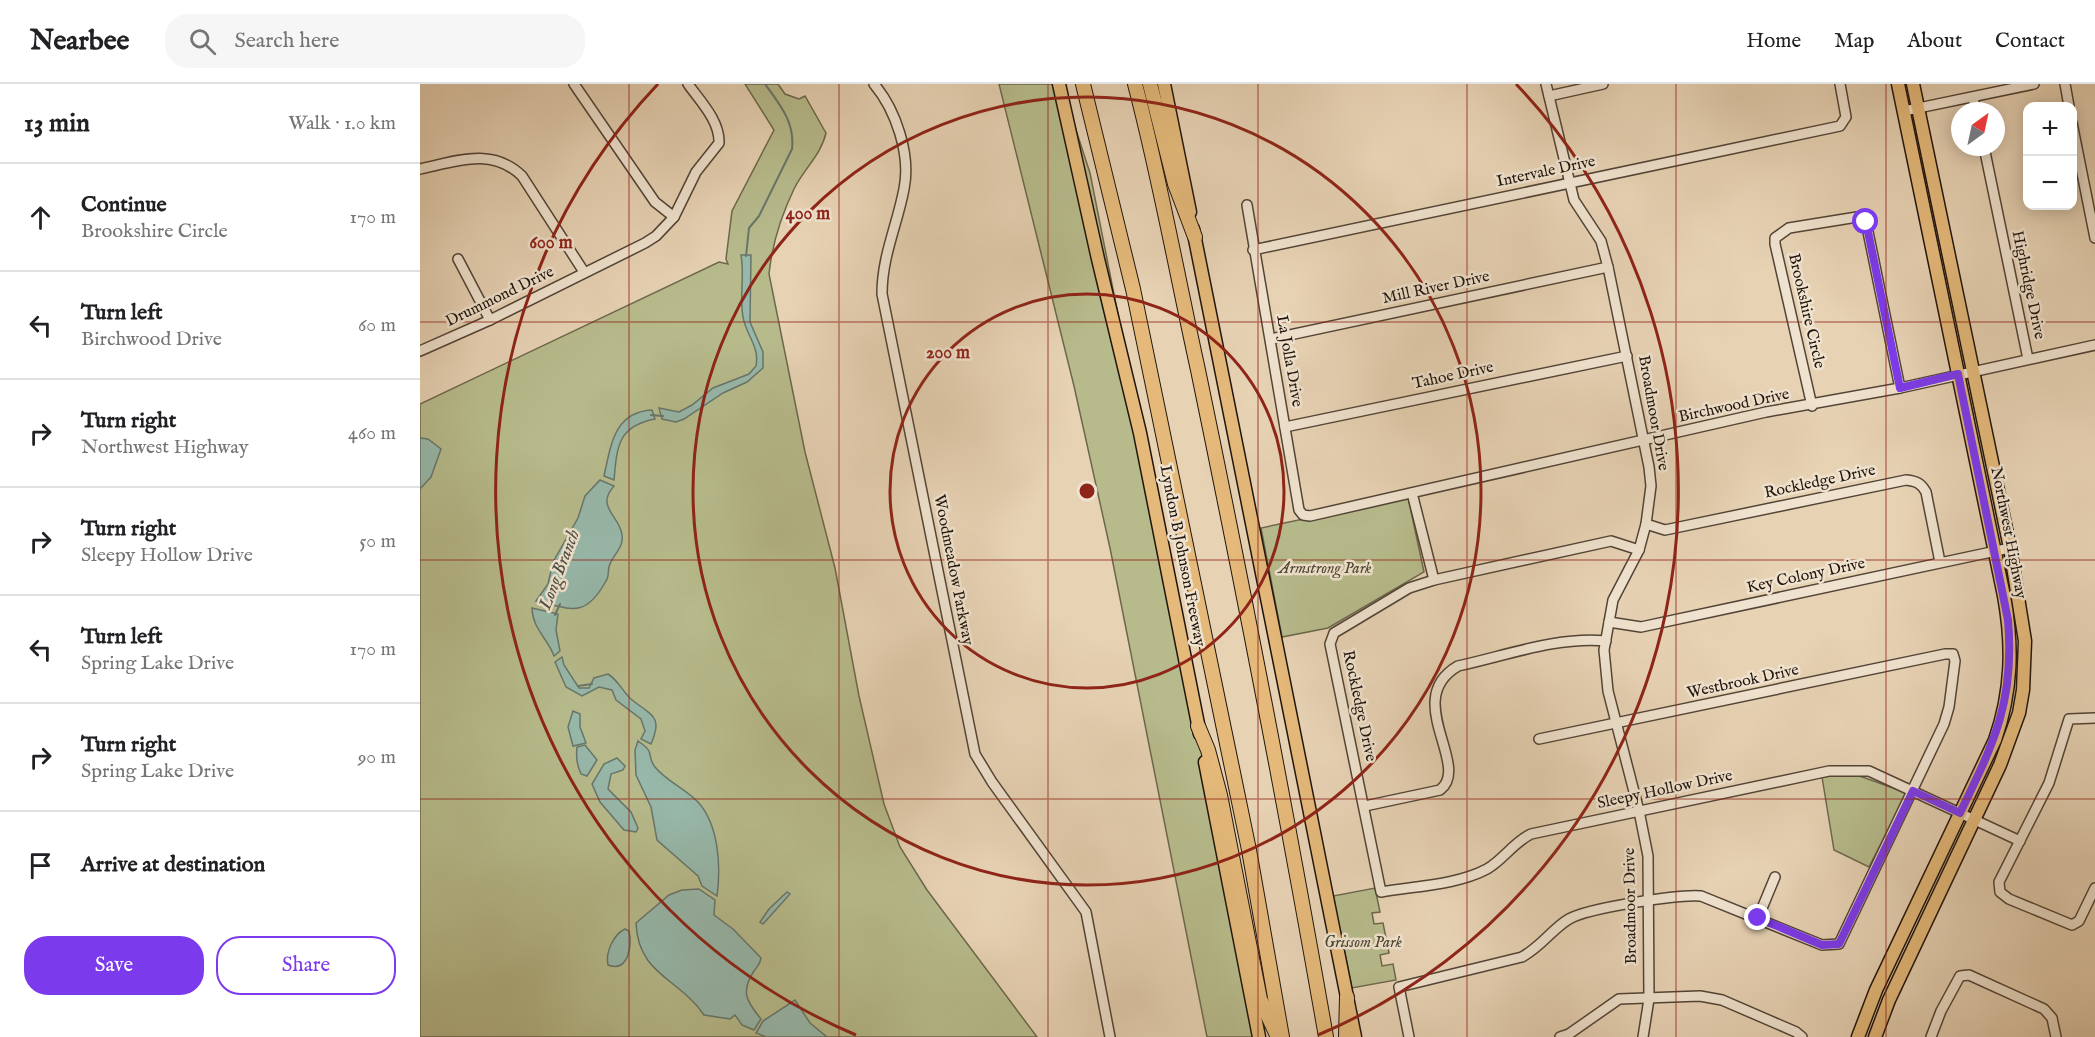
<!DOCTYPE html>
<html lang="en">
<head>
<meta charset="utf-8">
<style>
	:root { --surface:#fff; --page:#f6f6f6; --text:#202124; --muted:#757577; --line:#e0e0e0; --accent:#7c3aed }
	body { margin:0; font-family:"IM FELL English",serif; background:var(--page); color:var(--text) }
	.controls { position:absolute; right:18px; top:18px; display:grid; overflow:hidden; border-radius:12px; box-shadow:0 3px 15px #0003 }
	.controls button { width:54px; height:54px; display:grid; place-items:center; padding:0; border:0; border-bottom:2px solid var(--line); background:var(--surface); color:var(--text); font:30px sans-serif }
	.compass { position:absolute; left:1531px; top:18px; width:54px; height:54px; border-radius:50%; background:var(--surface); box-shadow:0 3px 15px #0003; rotate:33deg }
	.stop { position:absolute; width:18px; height:18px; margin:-14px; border:4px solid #7c3aed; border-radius:50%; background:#fff }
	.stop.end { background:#7c3aed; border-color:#fff; box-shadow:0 2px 6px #0008 }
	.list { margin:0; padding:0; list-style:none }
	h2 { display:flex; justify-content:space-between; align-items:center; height:78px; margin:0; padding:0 24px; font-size:26px }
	h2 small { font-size:20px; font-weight:400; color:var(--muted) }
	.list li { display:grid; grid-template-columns:39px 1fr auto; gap:18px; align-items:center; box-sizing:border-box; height:108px; padding:0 24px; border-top:2px solid var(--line) }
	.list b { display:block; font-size:22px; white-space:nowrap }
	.list p { margin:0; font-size:20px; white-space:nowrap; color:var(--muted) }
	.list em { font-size:20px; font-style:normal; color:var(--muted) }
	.actions { display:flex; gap:12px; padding:18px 24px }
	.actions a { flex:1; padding:14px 0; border:2px solid var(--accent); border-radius:24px; text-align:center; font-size:21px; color:var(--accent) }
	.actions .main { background:var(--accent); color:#fff }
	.icon { flex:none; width:33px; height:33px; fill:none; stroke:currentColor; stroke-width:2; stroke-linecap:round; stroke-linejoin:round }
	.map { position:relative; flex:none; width:1675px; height:953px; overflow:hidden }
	header { display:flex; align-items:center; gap:36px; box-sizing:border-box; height:84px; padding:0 30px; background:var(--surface); border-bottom:2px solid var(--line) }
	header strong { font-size:28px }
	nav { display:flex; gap:33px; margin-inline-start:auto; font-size:21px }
	.search { width:420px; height:54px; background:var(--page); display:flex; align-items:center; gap:15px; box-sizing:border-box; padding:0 21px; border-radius:24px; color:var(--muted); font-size:22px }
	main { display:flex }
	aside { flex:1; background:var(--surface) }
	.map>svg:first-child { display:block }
	.green { fill:#b7bb8c; stroke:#6c684c; stroke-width:1.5 }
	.water { fill:#97b8aa; stroke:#67766b; stroke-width:1.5 }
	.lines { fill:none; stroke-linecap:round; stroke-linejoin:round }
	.stream { stroke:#67766b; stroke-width:2 }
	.minor-casing { stroke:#524436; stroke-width:12 }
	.major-casing { stroke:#20140c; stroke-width:15 }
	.highway-casing { stroke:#20140c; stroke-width:16 }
	.minor { stroke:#efe2ce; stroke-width:9 }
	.major { stroke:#e4b97a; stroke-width:12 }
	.highway { stroke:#e4b97a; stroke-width:14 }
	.route { stroke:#7c3aed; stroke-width:8 }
	.grid { fill:none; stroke:#8f2418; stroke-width:1.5; stroke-opacity:0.55 }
	.ring { fill:none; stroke:#8f2418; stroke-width:3 }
	.labels { text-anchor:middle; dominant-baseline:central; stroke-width:5; stroke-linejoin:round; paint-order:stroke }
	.street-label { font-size:16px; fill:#20140c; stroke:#efe2ce }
	.park-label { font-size:16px; font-style:italic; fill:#4d4632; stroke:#efe2ce }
	.water-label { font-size:18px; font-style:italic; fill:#4a4d43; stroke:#efe2ce }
	.centre { fill:#8f2418; stroke:#efe2ce; stroke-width:3 }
	.ring-label { font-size:18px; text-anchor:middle; font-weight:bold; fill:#8f2418; stroke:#efe2ce; stroke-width:5; stroke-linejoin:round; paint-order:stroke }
</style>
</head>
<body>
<header>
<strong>Nearbee</strong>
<div class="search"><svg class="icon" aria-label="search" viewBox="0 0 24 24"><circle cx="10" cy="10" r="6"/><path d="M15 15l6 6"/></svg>Search here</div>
<nav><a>Home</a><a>Map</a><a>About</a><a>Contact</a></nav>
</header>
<main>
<aside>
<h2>13 min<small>Walk · 1.0 km</small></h2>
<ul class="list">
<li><svg class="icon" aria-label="ahead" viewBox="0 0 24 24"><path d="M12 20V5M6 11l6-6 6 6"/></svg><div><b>Continue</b><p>Brookshire Circle</p></div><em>170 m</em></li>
<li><svg class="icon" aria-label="left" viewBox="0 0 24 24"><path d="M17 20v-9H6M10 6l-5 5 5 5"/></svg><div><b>Turn left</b><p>Birchwood Drive</p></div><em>60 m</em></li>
<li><svg class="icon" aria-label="right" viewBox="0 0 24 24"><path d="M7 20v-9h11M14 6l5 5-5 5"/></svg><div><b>Turn right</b><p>Northwest Highway</p></div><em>460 m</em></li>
<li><svg class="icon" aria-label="right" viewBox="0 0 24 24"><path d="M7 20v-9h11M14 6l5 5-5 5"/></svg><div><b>Turn right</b><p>Sleepy Hollow Drive</p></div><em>50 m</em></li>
<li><svg class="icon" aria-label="left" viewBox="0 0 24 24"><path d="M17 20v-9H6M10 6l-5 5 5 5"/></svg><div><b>Turn left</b><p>Spring Lake Drive</p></div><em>170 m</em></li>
<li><svg class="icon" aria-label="right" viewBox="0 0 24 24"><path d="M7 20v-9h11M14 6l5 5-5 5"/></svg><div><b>Turn right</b><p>Spring Lake Drive</p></div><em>90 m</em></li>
<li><svg class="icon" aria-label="arrive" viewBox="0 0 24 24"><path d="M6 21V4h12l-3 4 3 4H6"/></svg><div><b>Arrive at destination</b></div></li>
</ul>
<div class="actions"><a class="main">Save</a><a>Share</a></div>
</aside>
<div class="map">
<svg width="1675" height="953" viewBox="0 0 1675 953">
	<rect width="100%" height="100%" fill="#e7d2b4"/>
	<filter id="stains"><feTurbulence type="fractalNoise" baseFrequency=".00333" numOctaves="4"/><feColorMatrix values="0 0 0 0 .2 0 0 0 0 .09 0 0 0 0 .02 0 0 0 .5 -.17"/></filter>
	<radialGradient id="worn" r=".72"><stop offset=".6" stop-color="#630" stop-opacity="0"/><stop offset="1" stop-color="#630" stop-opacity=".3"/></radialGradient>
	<g class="green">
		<path d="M325,0H358L365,10L379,15L385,12L406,49C401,71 383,86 374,105C361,132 352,161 349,190L385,368L415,484L439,612L464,720L480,763L507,806L617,953H0V320L299,178L308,180L306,175L312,127L354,46Z"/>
		<polygon points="579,0 641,0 670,89 841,953 787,953 690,464 654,302"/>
		<polygon points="988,413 1004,488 908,544 862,553 841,444"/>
		<polygon points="1434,690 1487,709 1449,783 1414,766 1402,693"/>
		<polygon points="955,804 960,828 952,829 954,840 963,839 969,869 960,871 962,882 973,880 976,896 932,904 913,812"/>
	</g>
	<g class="water">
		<path d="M321,171H331L330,238L343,268V284L327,298L303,309L264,335L256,338L242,335L239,324L259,328L272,321L293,304L329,290L336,282C340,263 326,251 323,233C319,212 325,192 321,171Z"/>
		<path d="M232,326L235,335C198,342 197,362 194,396L184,392C191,361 194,328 232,326Z"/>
		<polygon points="0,354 8,355 21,365 11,393 0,405"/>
		<path d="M180,396L194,402C175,423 200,432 202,451C204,463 194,470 190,480C187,485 190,491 186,497C165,535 151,525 116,517L128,500L133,478L158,434L165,412Z"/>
		<path d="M112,524L138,530L136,546L140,567L134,572C128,555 112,544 112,524Z"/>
		<path d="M142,573L144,581L159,604H169L174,594L188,590C199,597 202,607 211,615C230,631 244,631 231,660L221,655L225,647L221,635L196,616L192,606L179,603L162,612L146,603L135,578Z"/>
		<polygon points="153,627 160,630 160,643 166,659 153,662 148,643"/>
		<path d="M218,657C237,670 225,669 235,683C246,697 266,705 278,718C299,741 301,783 297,812L282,802L278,792L237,756L231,723L216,691L215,666Z"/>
		<path d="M165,661L177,676L167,692L161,690C157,682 156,672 157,663Z"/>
		<polygon points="197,674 205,682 203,686 191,690 188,705 211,728 218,744 216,748 204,746 180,718 172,700 184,680"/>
		<path d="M279,805L295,816L294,831L313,845L341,874C340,881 338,881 334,887C320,908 327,918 341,935L334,946L322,941L315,931L310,935L284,931C259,894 218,891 216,839L249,811L262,806Z"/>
		<polygon points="367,808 370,810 343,840 340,838 349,825"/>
		<path d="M205,845L209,847C212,861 209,889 188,881C185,868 194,850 205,845Z"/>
		<polygon points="375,916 390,939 407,953 346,953 336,949 343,937"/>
	</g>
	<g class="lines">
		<g class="stream">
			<path d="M326,172L329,144L339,132L372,65C375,38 360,21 345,0"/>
			<polyline points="231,331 243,332"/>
			<polyline points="135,531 140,520"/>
			<polyline points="158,602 172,600"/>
		</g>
		<g class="minor-casing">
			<g id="minor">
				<polyline points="154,0 235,118 254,133"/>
				<path d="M454,0C476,26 491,71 484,105C477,142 462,172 462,210L555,670L572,698L666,828L690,953"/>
				<polyline points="1126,0 1154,116 1181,157 1188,183 1229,383 1231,402 1226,440 1219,466 1193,516 1184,566 1188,607 1219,727 1228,772 1229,915 1223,953"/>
				<polyline points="1645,0 1649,22"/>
				<polyline points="1129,12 1183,0"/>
				<polyline points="1553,14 1556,27"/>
				<polyline points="1484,27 1614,0"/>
				<polyline points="1652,39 1675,154"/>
				<polyline points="1564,63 1608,275"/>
				<path d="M0,85C37,77 72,63 102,92L164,188"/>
				<polyline points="827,121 879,426 883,431 890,432 1346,328 1480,304 1675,261"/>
				<polyline points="833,166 1420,42 1426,33 1420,0"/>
				<polyline points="38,175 70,236"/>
				<polyline points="851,255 1188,183"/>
				<path d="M0,267L70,236L225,159L236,152L254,133L276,88L299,59C300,37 280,17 268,0"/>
				<polyline points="1392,322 1355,160 1355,154 1369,144 1437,133 1446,138 1480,304"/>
				<polyline points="865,343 1207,272"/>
				<polyline points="992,409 1014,496"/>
				<path d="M1226,440L1245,446L1486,396C1496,397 1501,399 1506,408L1520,478"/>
				<path d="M1219,466L1191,457L1014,496L989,504L914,549L910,560L961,808C995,802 1037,801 1067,785C1083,776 1093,759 1111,750L1409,687H1449L1600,757"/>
				<polyline points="1189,538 1221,543 1590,464"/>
				<polyline points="1675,634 1649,635 1629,699 1579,798 1580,808 1589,815 1652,841 1659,837 1675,804"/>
				<path d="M945,722L1020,706C1052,682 981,615 1038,582C1085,572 1138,552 1186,557"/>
				<polyline points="1338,834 1355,793"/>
				<path d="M989,953L979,903L1102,873C1122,862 1132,845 1149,835C1168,824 1259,810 1281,812L1402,861L1419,860L1524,640L1529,623L1535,577L1533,570H1525L1119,655"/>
				<polyline points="1140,953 1149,950 1199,915 1280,912 1302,916 1376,948 1382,953"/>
				<polyline points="1511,953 1521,927 1540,892 1549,891 1624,925 1632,934 1636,953"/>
			</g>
		</g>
		<g class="major-casing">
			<g id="major">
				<polyline points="639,0 678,175 720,349 780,650"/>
				<polyline points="744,0 770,128"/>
				<polyline points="773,145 935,953"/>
				<polyline points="785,678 839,953"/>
				<path d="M1438,953L1456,906L1575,656C1592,607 1593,562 1584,512L1478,0"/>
				<polyline points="1455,953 1469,916 1580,681 1599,629 1603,606 1605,557 1590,464 1493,0"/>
			</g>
		</g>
		<g class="highway-casing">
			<g id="highway">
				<polyline points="663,0 713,205 829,766 862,953"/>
				<path d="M715,0C740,95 757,191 778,286C824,508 867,730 906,953"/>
				<polyline points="730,0 755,100 775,153"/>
				<polyline points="778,642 788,666 800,711 840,915 857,951"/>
				<polyline points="926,953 927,913"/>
			</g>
		</g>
		<use href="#minor" class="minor"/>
		<use href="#major" class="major"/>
		<use href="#highway" class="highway"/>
	</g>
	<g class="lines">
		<path class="route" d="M1338,834L1402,861L1419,860L1493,707L1540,729C1574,659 1595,617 1588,536L1538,290L1480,304L1446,138"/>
	</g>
	<path class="grid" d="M209,0V953M419,0V953M628,0V953M838,0V953M1047,0V953M1256,0V953M1466,0V953M0,238H1675M0,476H1675M0,715H1675"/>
	<g class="ring">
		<circle cx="667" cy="407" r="197"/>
		<circle cx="667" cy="407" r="394"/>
		<path d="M436 951A591 591 0 0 1 238 0M1096 0A591 591 0 0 1 898 951"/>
	</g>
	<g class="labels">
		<g class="street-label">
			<text transform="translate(1126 88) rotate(-12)">Intervale Drive</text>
			<text transform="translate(1608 201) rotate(78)">Highridge Drive</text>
			<text transform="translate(1016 204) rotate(-12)">Mill River Drive</text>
			<text transform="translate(80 213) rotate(-26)">Drummond Drive</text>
			<text transform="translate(1386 227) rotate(77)">Brookshire Circle</text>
			<text transform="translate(869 277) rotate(80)">La Jolla Drive</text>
			<text transform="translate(1033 292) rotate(-12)">Tahoe Drive</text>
			<text transform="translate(1314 322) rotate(-12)">Birchwood Drive</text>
			<text transform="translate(1233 329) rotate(80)">Broadmoor Drive</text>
			<text transform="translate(1400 398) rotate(-12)">Rockledge Drive</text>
			<text transform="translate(1588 449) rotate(79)">Northwest Highway</text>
			<text transform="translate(762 472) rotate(79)">Lyndon B Johnson Freeway</text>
			<text transform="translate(533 486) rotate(79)">Woodmeadow Parkway</text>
			<text transform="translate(1386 492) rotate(-12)">Key Colony Drive</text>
			<text transform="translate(1323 598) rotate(-12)">Westbrook Drive</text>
			<text transform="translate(939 622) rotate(78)">Rockledge Drive</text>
			<text transform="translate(1245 706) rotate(-12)">Sleepy Hollow Drive</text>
			<text transform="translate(1211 822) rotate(-91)">Broadmoor Drive</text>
		</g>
		<g class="park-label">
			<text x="905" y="485">Armstrong Park</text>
			<text x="943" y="859">Grissom Park</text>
		</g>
		<g class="water-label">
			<text transform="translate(140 486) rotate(-69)">Long Branch</text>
		</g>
	</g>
	<circle cx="667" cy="407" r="9" class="centre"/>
	<g class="ring-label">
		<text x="388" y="135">400 m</text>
		<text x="131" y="164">600 m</text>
		<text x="528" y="274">200 m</text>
	</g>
	<rect width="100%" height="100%" filter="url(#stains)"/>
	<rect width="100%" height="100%" fill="url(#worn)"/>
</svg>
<div class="controls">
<button>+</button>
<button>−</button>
</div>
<svg class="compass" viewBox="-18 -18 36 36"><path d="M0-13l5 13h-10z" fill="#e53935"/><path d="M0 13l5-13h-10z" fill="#757577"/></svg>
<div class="stop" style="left:1446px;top:138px"></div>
<div class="stop end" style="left:1338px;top:834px"></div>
</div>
</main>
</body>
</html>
